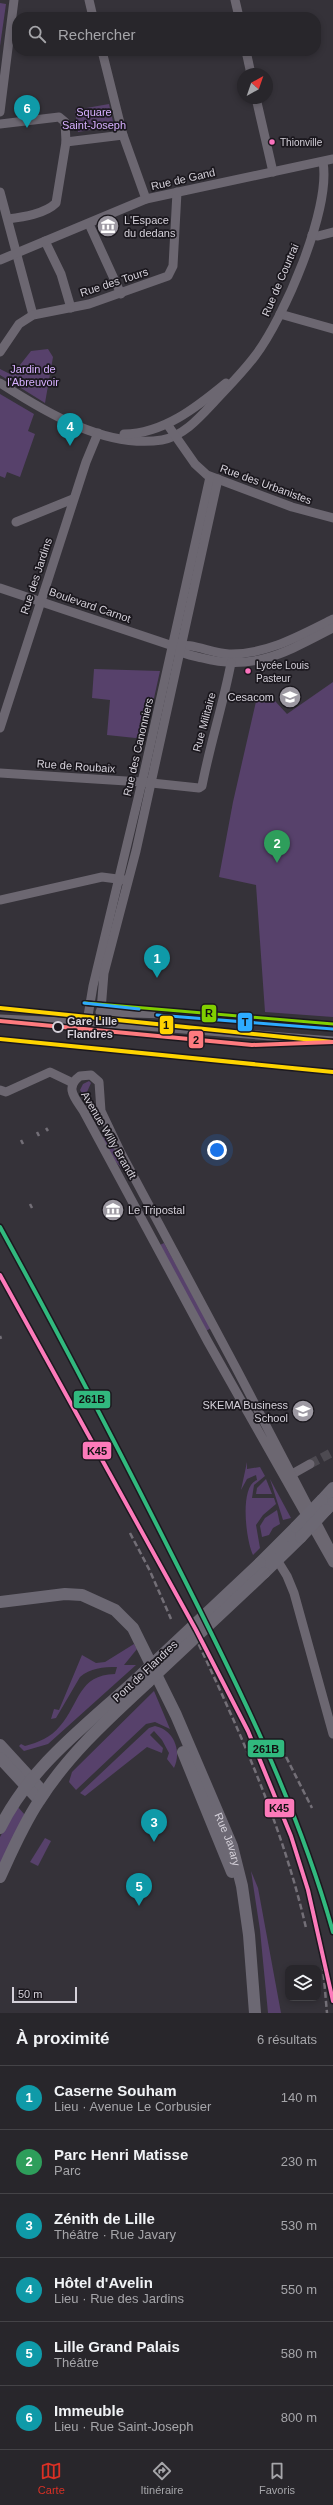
<!DOCTYPE html>
<html lang="fr">
<head>
<meta charset="utf-8">
<style>
	:root { --surface:#28262b; --page:#343237; --text:#f1f3f6; --muted:#a5a5a9; --line:#444347; --accent:#d93025 }
	body { margin:0; font-family:Helvetica,sans-serif; background:var(--page); color:var(--text) }
	.controls { position:absolute; right:12px; bottom:12px; display:grid; overflow:hidden; border-radius:8px; box-shadow:0 2px 6px #0003 }
	.controls button { width:36px; height:36px; display:grid; place-items:center; padding:0; border:0; border-bottom:1px solid var(--line); background:var(--surface); color:var(--text); font:20px sans-serif }
	.compass { position:absolute; left:237px; top:68px; width:36px; height:36px; border-radius:50%; background:var(--surface); box-shadow:0 2px 6px #0003; rotate:40deg }
	.scale { position:absolute; left:12px; bottom:10px; width:65px; box-sizing:border-box; padding-left:4px; border:2px solid #d5d1da; border-top:0; font-size:11px; line-height:14px; white-space:nowrap; color:#d5d1da; -webkit-text-stroke:3px #1b181e; paint-order:stroke }
	.you { position:absolute; left:217px; top:1150px; width:14px; height:14px; margin:-10px; border:3px solid #fff; border-radius:50%; background:#1a73e8; box-shadow:0 0 0 6px #1a73e833 }
	.badge { display:grid; place-items:center; width:26px; height:26px; border-radius:50%; background:var(--accent); color:#fff; font-size:13px; font-weight:700 }
	.pin { position:absolute; translate:-50% -33px; filter:drop-shadow(0 1px 2px #0008) }
	.pin::after { content:''; position:absolute; top:21px; width:14px; height:12px; background:inherit; clip-path:polygon(0 0,100% 0,50% 100%) }
	.list { margin:0; padding:0; list-style:none }
	h2 { display:flex; justify-content:space-between; align-items:center; height:52px; margin:0; padding:0 16px; font-size:17px }
	h2 small { font-size:13px; font-weight:400; color:var(--muted) }
	.list li { display:grid; grid-template-columns:26px 1fr auto; gap:12px; align-items:center; box-sizing:border-box; height:64px; padding:0 16px; border-top:1px solid var(--line) }
	.list b { display:block; font-size:15px; white-space:nowrap }
	.list p { margin:0; font-size:13px; white-space:nowrap; color:var(--muted) }
	.list em { font-size:13px; font-style:normal; color:var(--muted) }
	.icon { flex:none; width:22px; height:22px; fill:none; stroke:currentColor; stroke-width:2; stroke-linecap:round; stroke-linejoin:round }
	.map { position:relative; flex:none; width:333px; height:2013px; overflow:hidden }
	.search { position:absolute; background:var(--surface); box-shadow:0 2px 6px #0003; left:12px; right:12px; top:12px; height:44px; display:flex; align-items:center; gap:10px; box-sizing:border-box; padding:0 14px; border-radius:16px; color:var(--muted); font-size:15px }
	.sheet { height:436px; background:var(--surface) }
	nav { display:flex; justify-content:space-around; align-items:center; box-sizing:border-box; height:56px; border-top:1px solid var(--line); background:var(--surface); font-size:11px; color:var(--muted) }
	nav a { display:grid; justify-items:center; gap:2px }
	nav .on { color:var(--accent) }
	.map>svg:first-child { display:block }
	.green { fill:#57416b }
	.lines { fill:none; stroke-linecap:round; stroke-linejoin:round }
	.minor-tunnel { stroke:#4d4a51; stroke-width:9; stroke-dasharray:9 4.5; stroke-linecap:butt }
	.minor { stroke:#6c6771; stroke-width:9 }
	.major { stroke:#6c6873; stroke-width:12 }
	.rail { stroke:#736f77; stroke-width:2.5; stroke-dasharray:6 3; stroke-linecap:butt }
	.major-bridge { stroke:#6c6873; stroke-width:12 }
	.rail-1-casing { stroke:#1b181e; stroke-width:7 }
	.rail-2-casing { stroke:#1b181e; stroke-width:7 }
	.rail-1 { stroke:#31b97e; stroke-width:4 }
	.rail-2 { stroke:#fc7aba; stroke-width:4 }
	.tram-1-casing { stroke:#1b181e; stroke-width:6 }
	.tram-2-casing { stroke:#1b181e; stroke-width:6 }
	.tram-1 { stroke:#81cf00; stroke-width:3 }
	.tram-2 { stroke:#2dabff; stroke-width:3 }
	.metro-1-casing { stroke:#1b181e; stroke-width:7 }
	.metro-2-casing { stroke:#1b181e; stroke-width:7 }
	.metro-1 { stroke:#ffd400; stroke-width:4 }
	.metro-2 { stroke:#fe7b7f; stroke-width:4 }
	.bus-dot { fill:#fc73be; stroke:#1b181e; stroke-width:1.5 }
	.stop-dot { fill:#1b181e; stroke:#d5d1da; stroke-width:2 }
	.labels { text-anchor:middle; dominant-baseline:central; stroke-width:3.5; stroke-linejoin:round; paint-order:stroke }
	.bus-label { font-size:10px; fill:#d5d1da; stroke:#1b181e; text-anchor:start }
	.park-label { font-size:11px; fill:#d7b0ff; stroke:#1b181e }
	.street-label { font-size:11px; fill:#d5d1da; stroke:#1b181e }
	.poi-label { font-size:11px; fill:#d5d1da; stroke:#1b181e; text-anchor:start }
	.stop-label { font-size:11px; font-weight:bold; fill:#d5d1da; stroke:#1b181e; text-anchor:start }
	.line-badge { stroke:#1b181e; stroke-width:1.5 }
	.pale-badge-label { font-size:11px; text-anchor:middle; font-weight:bold; fill:#111 }
</style>
</head>
<body>
<div class="map">
<svg width="333" height="2013" viewBox="0 0 333 2013">
	<rect width="100%" height="100%" fill="#353239"/>
	<g class="green">
		<polygon points="0,3 6,4 0,46"/>
		<polygon points="109,104 114,126 78,132 75,110"/>
		<polygon points="48,349 53,357 45,403 0,375 0,369 12,375 31,351"/>
		<polygon points="0,394 34,414 28,431 35,434 20,477 7,472 5,478 0,476"/>
		<polygon points="94,669 160,671 145,739 107,735 110,700 92,698"/>
		<polygon points="333,682 333,1017 265,1012 256,885 219,877 233,802 257,697 275,701 287,714"/>
		<polygon points="89,1081 91,1083 87,1092 88,1103 80,1090 83,1084"/>
		<polygon points="110,1134 127,1174 114,1160 102,1138"/>
		<polygon points="164,1243 211,1328 206,1331 160,1245"/>
		<path d="M247,1462V1469L260,1467L265,1476L254,1485L252,1498H274L276,1504L263,1515L256,1525L260,1548L253,1555C246,1541 239,1486 257,1480L256,1475L247,1479L241,1490Z"/>
		<polygon points="266,1479 272,1494 256,1494 257,1488"/>
		<polygon points="270,1479 291,1518 283,1520"/>
		<polygon points="277,1510 280,1524 273,1528 269,1535 262,1537 260,1526 265,1518"/>
		<path d="M134,1644L137,1649L124,1665H136L48,1744L24,1751L19,1746L21,1744L25,1746C39,1742 50,1738 60,1726C80,1703 78,1675 115,1674L117,1667C103,1667 90,1668 80,1677L56,1718L51,1719L54,1709L59,1710L82,1655L96,1663L105,1662Z"/>
		<polygon points="154,1691 170,1729 155,1722 146,1724 76,1790 69,1782 72,1772"/>
		<path d="M155,1726C174,1730 182,1751 174,1768L167,1759L169,1753L162,1740L154,1731L150,1735L163,1748L162,1753L147,1747L85,1796L80,1793L149,1728Z"/>
		<polygon points="17,1806 25,1815 0,1866 0,1837"/>
		<polygon points="45,1838 51,1841 38,1866 30,1862"/>
		<polygon points="251,1871 258,1888 281,2013 268,2013 260,1930"/>
	</g>
	<g class="lines">
		<polyline class="minor-tunnel" points="310,1464 333,1452"/>
		<g class="minor">
			<polyline points="89,0 93,17"/>
			<polyline points="235,0 239,17"/>
			<polyline points="102,51 123,135 146,199"/>
			<polyline points="246,51 251,74"/>
			<polyline points="256,98 273,172"/>
			<polyline points="0,112 14,0"/>
			<path d="M0,124L59,117L65,122L66,142L56,203C45,214 23,217 8,219"/>
			<polyline points="66,142 123,135"/>
			<polyline points="0,192 33,315"/>
			<polyline points="89,224 121,294"/>
			<polyline points="312,235 318,236 333,232"/>
			<polyline points="45,241 61,274 71,308"/>
			<polyline points="0,260 146,199 333,159"/>
			<polyline points="280,314 333,329"/>
			<polyline points="0,352 19,324 33,315 89,304 168,276 173,266 177,192"/>
			<path d="M0,383C45,412 106,449 162,440C184,436 200,417 215,401C228,387 243,372 255,356C284,318 331,209 323,162"/>
			<polyline points="167,424 195,464 207,475 292,507 333,518"/>
			<path d="M124,434C163,434 197,407 226,383"/>
			<polyline points="16,522 73,499"/>
			<path d="M0,588L173,646C192,642 210,653 229,654C266,655 301,635 333,619"/>
			<path d="M176,650C183,654 194,656 202,658C255,672 288,651 333,628"/>
			<polyline points="0,728 86,462 98,433"/>
			<path d="M0,773L142,782L199,788L202,786C210,744 223,705 231,663"/>
			<polyline points="0,900 102,877 125,880"/>
			<polyline points="100,1012 165,1014 333,1026"/>
			<polyline points="0,1019 133,1025 333,1041"/>
			<polyline points="87,1022 93,986 142,782 210,477"/>
			<polyline points="100,1023 104,973 136,851 218,479"/>
			<polyline points="0,1090 6,1092 50,1072 73,1083"/>
			<polyline points="287,1477 310,1464"/>
			<path d="M333,1554L236,1368L120,1151L101,1111L99,1082L91,1075L80,1076C63,1088 77,1100 84,1112L208,1342L333,1563"/>
			<polyline points="274,1555 287,1576 294,1593 333,1734"/>
		</g>
		<g class="major">
			<polyline points="322,1500 333,1488"/>
			<polyline points="326,1510 333,1503"/>
			<polyline points="260,1563 296,1527"/>
			<polyline points="264,1573 301,1537"/>
			<path id="s1" d="M0,1602L65,1594L82,1595L115,1610L133,1628L176,1715L232,1846L242,1886L249,1935L255,2013"/>
			<polyline points="0,1745 44,1793"/>
			<polyline points="183,1752 232,1872"/>
			<polyline points="0,1758 39,1800"/>
			<path d="M0,1828C32,1763 91,1722 143,1673"/>
			<path d="M0,1877C12,1851 23,1825 39,1801C68,1755 108,1719 148,1682"/>
		</g>
		<g class="rail">
			<polyline points="46,1128 48,1131"/>
			<polyline points="37,1132 39,1136"/>
			<polyline points="21,1140 23,1144"/>
			<polyline points="30,1204 32,1208"/>
			<polyline points="0,1336 1,1339"/>
			<polyline points="130,1533 150,1571 171,1619"/>
			<path d="M191,1628C237,1725 282,1823 306,1928"/>
			<polyline points="282,1749 312,1808"/>
			<polyline points="322,1956 327,2013"/>
		</g>
		<g class="major-bridge">
			<polyline points="296,1527 322,1500"/>
			<polyline points="301,1537 326,1510"/>
			<polyline points="143,1673 260,1563"/>
			<polyline points="148,1682 264,1573"/>
		</g>
		<g class="rail-1-casing">
			<path id="rail-1" d="M0,1227C60,1336 117,1446 173,1557C235,1679 296,1800 333,1932"/>
		</g>
		<g class="rail-2-casing">
			<polyline id="rail-2" points="0,1275 196,1630 248,1731 291,1836 308,1890 333,2001"/>
		</g>
		<use href="#rail-1" class="rail-1"/>
		<use href="#rail-2" class="rail-2"/>
		<g class="tram-1-casing">
			<polyline id="tram-1" points="85,1003 333,1024"/>
		</g>
		<g class="tram-2-casing">
			<g id="tram-2">
				<polyline points="84,1003 139,1009"/>
				<polyline points="157,1015 333,1029"/>
			</g>
		</g>
		<use href="#tram-1" class="tram-1"/>
		<use href="#tram-2" class="tram-2"/>
		<g class="metro-1-casing">
			<g id="metro-1">
				<polyline points="0,1008 333,1042"/>
				<polyline points="0,1039 333,1072"/>
			</g>
		</g>
		<g class="metro-2-casing">
			<polyline id="metro-2" points="0,1021 252,1045 333,1042"/>
		</g>
		<use href="#metro-1" class="metro-1"/>
		<use href="#metro-2" class="metro-2"/>
	</g>
	<defs>
		<g id="museum-disc" transform="scale(1.15)"><circle r="9.5" fill="#9d99a2" stroke="#1b181e"/><path d="M0-6L6-3V-2H-6V-3ZM-5-1h2V3h-2ZM-1-1h2V3h-2ZM3-1h2V3H3ZM-6 4H6V6H-6Z" fill="#fff"/></g>
		<g id="university-disc" transform="scale(1.15)"><circle r="9.5" fill="#9d99a2" stroke="#1b181e"/><path d="M0-5L7-2L0 1L-7-2ZM-4 1L0 2.5L4 1V4Q0 6-4 4Z" fill="#fff"/></g>
	</defs>
	<g fill-rule="evenodd">
		<use href="#museum-disc" x="108" y="226"/>
		<use href="#university-disc" x="290" y="697"/>
		<use href="#museum-disc" x="113" y="1210"/>
		<use href="#university-disc" x="303" y="1411"/>
	</g>
	<g class="bus-dot">
		<circle cx="272" cy="142" r="3.5"/>
		<circle cx="248" cy="671" r="3.5"/>
	</g>
	<circle class="stop-dot" cx="58" cy="1027" r="5"/>
	<g class="labels">
		<g class="bus-label">
			<text x="280" y="142">Thionville</text>
			<text x="256" y="665">Lycée Louis<tspan x="256" dy="13">Pasteur</tspan></text>
		</g>
		<g class="park-label">
			<text x="94" y="112">Square<tspan x="94" dy="13">Saint-Joseph</tspan></text>
			<text x="33" y="369">Jardin de<tspan x="33" dy="13">l'Abreuvoir</tspan></text>
		</g>
		<g class="street-label">
			<text transform="translate(183 179) rotate(-13)">Rue de Gand</text>
			<text transform="translate(280 280) rotate(-67)">Rue de Courtrai</text>
			<text transform="translate(114 282) rotate(-18)">Rue des Tours</text>
			<text transform="translate(266 484) rotate(20)">Rue des Urbanistes</text>
			<text transform="translate(36 576) rotate(-72)">Rue des Jardins</text>
			<text transform="translate(90 605) rotate(19)">Boulevard Carnot</text>
			<text transform="translate(204 722) rotate(-75)">Rue Militaire</text>
			<text transform="translate(138 747) rotate(-77)">Rue des Canonniers</text>
			<text transform="translate(76 766) rotate(4)">Rue de Roubaix</text>
			<text transform="translate(109 1135) rotate(60)">Avenue Willy Brandt</text>
			<text transform="translate(145 1671) rotate(-43)">Pont de Flandres</text>
			<text stroke="none"><textPath href="#s1" startOffset="376">Rue Javary</textPath></text>
		</g>
		<g class="poi-label">
			<text x="124" y="220">L'Espace<tspan x="124" dy="13">du dedans</tspan></text>
			<text x="274" y="697" text-anchor="end">Cesacom</text>
			<text x="128" y="1210">Le Tripostal</text>
			<text x="288" y="1405" text-anchor="end">SKEMA Business<tspan x="288" dy="13">School</tspan></text>
		</g>
		<g class="stop-label">
			<text x="67" y="1021">Gare Lille<tspan x="67" dy="13">Flandres</tspan></text>
		</g>
	</g>
	<g class="line-badge">
		<rect x="201" y="1004" width="16" height="19" rx="4" fill="#81cf00"/>
		<rect x="237" y="1012" width="16" height="20" rx="4" fill="#2dabff"/>
		<rect x="159" y="1015" width="15" height="20" rx="4" fill="#ffd400"/>
		<rect x="188" y="1030" width="16" height="19" rx="4" fill="#fe7b7f"/>
		<rect x="73" y="1390" width="38" height="19" rx="4" fill="#31b97e"/>
		<rect x="82" y="1441" width="30" height="19" rx="4" fill="#fc7aba"/>
		<rect x="247" y="1739" width="38" height="19" rx="4" fill="#31b97e"/>
		<rect x="264" y="1798" width="31" height="20" rx="4" fill="#fc7aba"/>
	</g>
	<g class="pale-badge-label">
		<text x="209" y="1017">R</text>
		<text x="245" y="1026">T</text>
		<text x="166" y="1029">1</text>
		<text x="196" y="1044">2</text>
		<text x="92" y="1403">261B</text>
		<text x="97" y="1455">K45</text>
		<text x="266" y="1753">261B</text>
		<text x="279" y="1812">K45</text>
	</g>
</svg>
<div class="controls">
<button><svg class="icon" aria-label="layers" viewBox="0 0 24 24"><path d="M12 4l9 5-9 5-9-5zM3 14l9 5 9-5"/></svg></button>
</div>
<svg class="compass" viewBox="-18 -18 36 36"><path d="M0-13l5 13h-10z" fill="#e53935"/><path d="M0 13l5-13h-10z" fill="#a5a5a9"/></svg>
<div class="scale">50 m</div>
<div class="you"></div>
<div class="pin badge" style="left:157px;top:978px;background:#0f9aa8">1</div>
<div class="pin badge" style="left:277px;top:863px;background:#2e9e5b">2</div>
<div class="pin badge" style="left:154px;top:1842px;background:#0f9aa8">3</div>
<div class="pin badge" style="left:70px;top:446px;background:#0f9aa8">4</div>
<div class="pin badge" style="left:139px;top:1906px;background:#0f9aa8">5</div>
<div class="pin badge" style="left:27px;top:128px;background:#0f9aa8">6</div>
<div class="search"><svg class="icon" aria-label="search" viewBox="0 0 24 24"><circle cx="10" cy="10" r="6"/><path d="M15 15l6 6"/></svg>Rechercher</div>
</div>
<section class="sheet">
<h2>À proximité<small>6 résultats</small></h2>
<ul class="list">
<li><span class="badge" style="background:#0f9aa8">1</span><div><b>Caserne Souham</b><p>Lieu · Avenue Le Corbusier</p></div><em>140 m</em></li>
<li><span class="badge" style="background:#2e9e5b">2</span><div><b>Parc Henri Matisse</b><p>Parc</p></div><em>230 m</em></li>
<li><span class="badge" style="background:#0f9aa8">3</span><div><b>Zénith de Lille</b><p>Théâtre · Rue Javary</p></div><em>530 m</em></li>
<li><span class="badge" style="background:#0f9aa8">4</span><div><b>Hôtel d'Avelin</b><p>Lieu · Rue des Jardins</p></div><em>550 m</em></li>
<li><span class="badge" style="background:#0f9aa8">5</span><div><b>Lille Grand Palais</b><p>Théâtre</p></div><em>580 m</em></li>
<li><span class="badge" style="background:#0f9aa8">6</span><div><b>Immeuble</b><p>Lieu · Rue Saint-Joseph</p></div><em>800 m</em></li>
</ul>
</section>
<nav>
<a class="on"><svg class="icon" aria-label="map" viewBox="0 0 24 24"><path d="M3 6l6-2 6 2 6-2v14l-6 2-6-2-6 2zM9 4v14M15 6v14"/></svg>Carte</a>
<a><svg class="icon" aria-label="directions" viewBox="0 0 24 24"><path d="M12 3l9 9-9 9-9-9zM9 14v-3h6M13 9l2 2-2 2"/></svg>Itinéraire</a>
<a><svg class="icon" aria-label="saved" viewBox="0 0 24 24"><path d="M7 4h10v16l-5-4-5 4z"/></svg>Favoris</a>
</nav>
</body>
</html>
